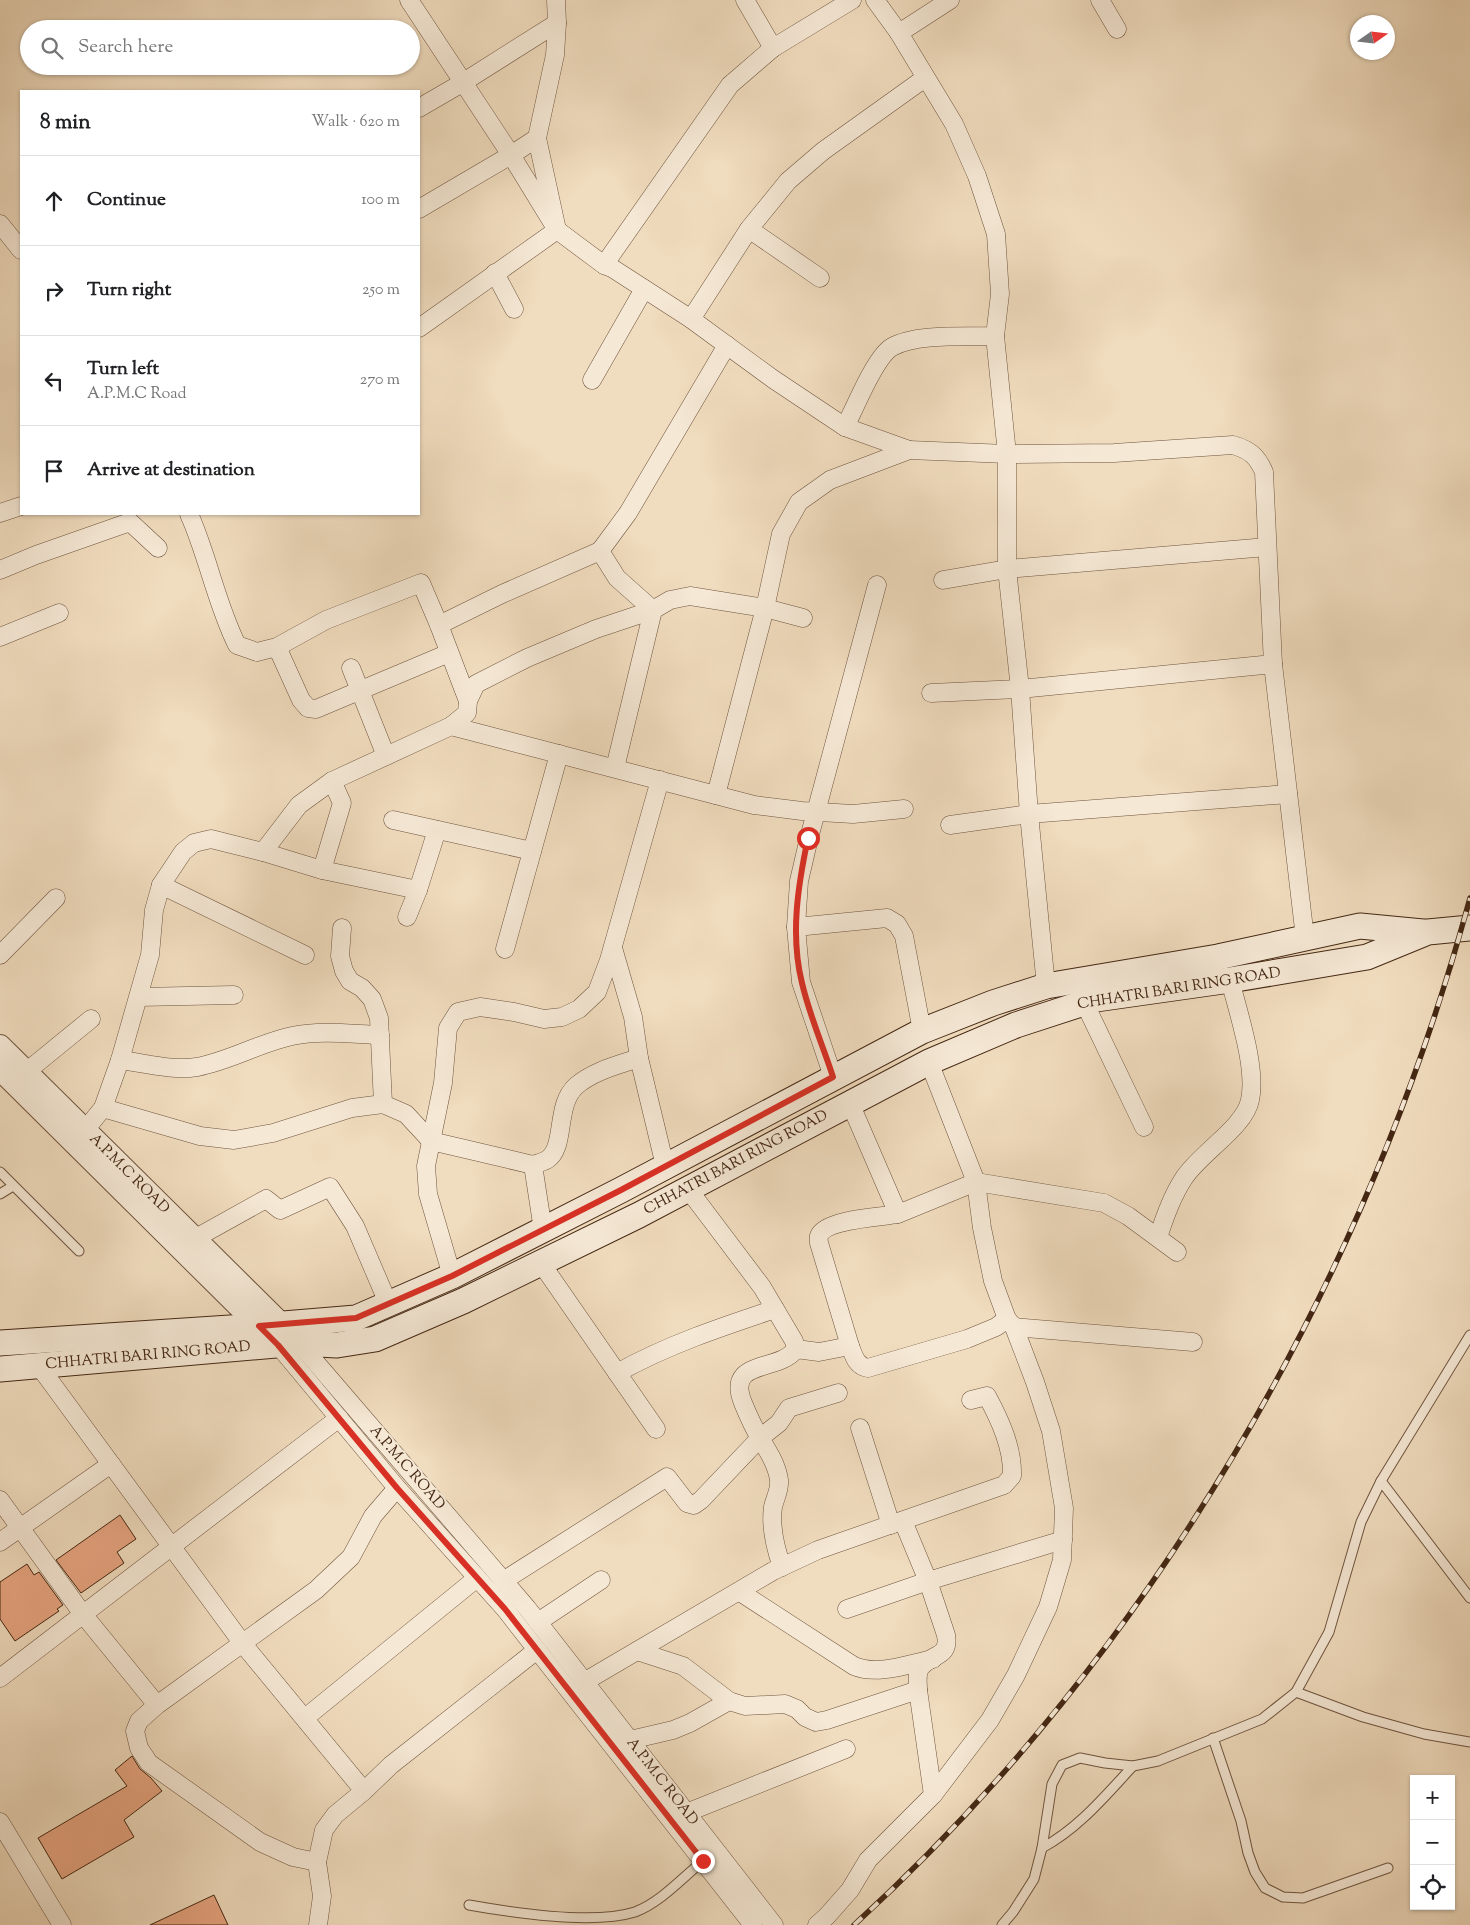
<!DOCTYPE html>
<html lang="en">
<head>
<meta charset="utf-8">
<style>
	:root { --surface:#fff; --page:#f2f2f2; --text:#202124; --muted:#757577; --line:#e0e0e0 }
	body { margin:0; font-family:"Sorts Mill Goudy",serif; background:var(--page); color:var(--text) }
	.controls { position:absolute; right:15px; bottom:15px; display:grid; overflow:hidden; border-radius:0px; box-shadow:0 1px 4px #0004 }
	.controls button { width:45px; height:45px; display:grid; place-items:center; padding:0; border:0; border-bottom:1px solid var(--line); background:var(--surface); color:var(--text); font:25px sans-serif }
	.compass { position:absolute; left:1350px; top:15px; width:45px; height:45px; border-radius:50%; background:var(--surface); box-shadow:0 1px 4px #0004; rotate:76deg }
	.stop { position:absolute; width:15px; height:15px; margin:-11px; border:4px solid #d93025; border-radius:50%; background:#fff }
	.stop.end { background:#d93025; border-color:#fff; box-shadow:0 1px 5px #0008 }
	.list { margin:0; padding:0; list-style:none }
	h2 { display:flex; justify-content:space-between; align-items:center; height:65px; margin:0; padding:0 20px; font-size:21px }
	h2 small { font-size:16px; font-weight:400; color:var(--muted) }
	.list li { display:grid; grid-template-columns:32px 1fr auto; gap:15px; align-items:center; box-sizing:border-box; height:90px; padding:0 20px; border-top:1px solid var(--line) }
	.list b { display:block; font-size:19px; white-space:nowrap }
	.list p { margin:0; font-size:16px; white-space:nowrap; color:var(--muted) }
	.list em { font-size:16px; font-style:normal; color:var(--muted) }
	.icon { flex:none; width:28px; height:28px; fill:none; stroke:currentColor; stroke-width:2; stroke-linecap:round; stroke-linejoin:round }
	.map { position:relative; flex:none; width:1470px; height:1925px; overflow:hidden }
	.search { position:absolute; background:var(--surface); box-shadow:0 1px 4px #0004; left:20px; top:20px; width:400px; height:55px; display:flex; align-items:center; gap:12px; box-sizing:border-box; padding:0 18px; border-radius:28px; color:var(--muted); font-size:19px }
	.panel { position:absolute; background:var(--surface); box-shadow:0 1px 4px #0004; left:20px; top:90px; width:400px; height:425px; border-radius:0px }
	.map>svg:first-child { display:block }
	.building { fill:#e7a581; stroke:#442713 }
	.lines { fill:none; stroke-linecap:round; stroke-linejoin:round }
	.service-casing { stroke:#6f543e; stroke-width:11 }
	.minor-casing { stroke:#6f543e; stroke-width:19 }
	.tertiary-casing { stroke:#6f543e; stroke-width:24 }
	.secondary-casing { stroke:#442713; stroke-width:27 }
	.service { stroke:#f5e8d5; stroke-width:9 }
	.minor { stroke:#f5e8d5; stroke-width:18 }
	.tertiary { stroke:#f5e8d5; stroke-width:22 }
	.secondary { stroke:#f5e8d5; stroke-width:25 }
	.rail-casing { stroke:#442713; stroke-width:5.5 }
	.rail { stroke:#f5e8d5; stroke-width:4; stroke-dasharray:11; stroke-linecap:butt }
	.route { stroke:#d93025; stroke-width:6 }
	.labels { text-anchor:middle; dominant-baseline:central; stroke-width:4; stroke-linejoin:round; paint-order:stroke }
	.street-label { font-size:15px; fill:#442713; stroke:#f5e8d5 }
</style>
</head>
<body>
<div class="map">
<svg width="1470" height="1925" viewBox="0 0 1470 1925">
	<rect width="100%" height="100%" fill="#f0dcbe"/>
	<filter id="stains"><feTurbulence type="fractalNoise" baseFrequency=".004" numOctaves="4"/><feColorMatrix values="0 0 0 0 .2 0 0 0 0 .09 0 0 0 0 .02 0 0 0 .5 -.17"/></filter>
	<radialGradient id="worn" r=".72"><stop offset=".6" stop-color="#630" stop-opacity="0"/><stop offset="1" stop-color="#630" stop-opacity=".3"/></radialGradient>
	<g class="building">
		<polygon points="120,1515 136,1539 117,1552 124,1563 81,1593 56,1560"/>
		<polygon points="27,1564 34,1575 39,1572 63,1605 57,1609 59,1611 15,1641 0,1619 0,1582"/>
		<polygon points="132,1756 140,1769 151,1778 162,1791 124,1820 134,1837 62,1879 38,1838 127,1786 115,1770"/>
		<polygon points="214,1895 228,1925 150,1925"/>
	</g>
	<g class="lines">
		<g class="service-casing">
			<g id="service">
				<polyline points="0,1172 79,1251"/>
				<polyline points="0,1194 13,1186"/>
				<polyline points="1381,1481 1470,1598"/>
				<polyline points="1296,1692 1363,1717 1424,1734 1470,1742"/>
				<polyline points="1213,1738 1241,1821 1248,1853 1255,1872 1265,1888 1283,1897 1303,1898 1388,1868"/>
				<path d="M1042,1848C1079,1828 1105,1796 1133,1766"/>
				<path d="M469,1905C514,1913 593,1925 635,1912C661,1902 682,1878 703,1861"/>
				<polyline points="1002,1925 1013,1912 1034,1879 1042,1848 1052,1784 1062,1765 1080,1758 1105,1763 1133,1766 1158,1761 1262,1719 1296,1692 1329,1632 1361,1522 1381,1481 1470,1335"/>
			</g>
		</g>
		<g class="minor-casing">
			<g id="minor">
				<polyline points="409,0 511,155 557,230 604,265 612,268 691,319 773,379 845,427 909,450"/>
				<polyline points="745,0 773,48"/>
				<polyline points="875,0 899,33 954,124 977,176 996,234 1000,294 995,336 1007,454 1007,569 1020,689 1029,814 1046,986"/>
				<polyline points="1100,0 1117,29"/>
				<polyline points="899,33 950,0"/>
				<polyline points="419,108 462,83 557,23"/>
				<polyline points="419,209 511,155 537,138"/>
				<polyline points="0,224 21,250"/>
				<polyline points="749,229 820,278"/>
				<polyline points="604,265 730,85 773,48 852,0"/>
				<polyline points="495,273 514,309"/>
				<polyline points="691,319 749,229 788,181 823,151 925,78"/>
				<polyline points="419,328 557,230 537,138 555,55 557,23 556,0"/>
				<polyline points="727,345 628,513 600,551 617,578 653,610 670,600 690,596 765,608 803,618"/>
				<polyline points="592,380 644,289"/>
				<path d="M845,427C855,408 875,357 892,347C916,333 967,337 995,336"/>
				<polyline points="0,513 21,506"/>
				<path d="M189,514C208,556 216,603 237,645L257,652L277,647L326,620L421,583L439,625L502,594L600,551"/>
				<polyline points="0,570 36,555 130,522 158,548"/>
				<polyline points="943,580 1007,569 1267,547"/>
				<polyline points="439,625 468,701"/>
				<polyline points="0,637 59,613"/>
				<polyline points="277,647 301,700 308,708 316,709 449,653"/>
				<polyline points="351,668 386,756"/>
				<polyline points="931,693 1020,689 1273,664"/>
				<polyline points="451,726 754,805 802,811 853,814 904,809"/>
				<polyline points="615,768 653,610"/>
				<path d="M716,795L765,608L781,534L799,502L830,480L909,450L1007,454L1114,453L1233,445C1250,450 1257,456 1264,472L1273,664L1305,938"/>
				<polyline points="393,820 532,851"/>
				<polyline points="950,825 1029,814 1288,794"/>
				<polyline points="263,852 322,870 418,890"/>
				<polyline points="322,870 342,803 332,781"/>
				<polyline points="161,885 305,955"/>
				<polyline points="407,917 418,890 437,830"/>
				<polyline points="796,927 887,918 897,924 904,936 922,1031"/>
				<polyline points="342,928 340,956 344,971 350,981 362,988 372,999 379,1018 383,1104"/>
				<polyline points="613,948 633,1017 639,1058 665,1166"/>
				<polyline points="505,949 559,754"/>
				<polyline points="0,955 56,898"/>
				<polyline points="139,997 234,995"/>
				<polyline points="1084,1002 1144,1127"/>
				<path d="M120,1060C145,1063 172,1071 197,1067C230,1061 259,1043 292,1036C321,1030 351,1034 380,1035"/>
				<polyline points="26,1072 91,1019"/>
				<polyline points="833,1077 801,982 796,927 799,881 809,838 877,585"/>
				<polyline points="850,1103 898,1214 976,1182 1104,1203 1128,1216 1177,1252"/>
				<polyline points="103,1108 120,1060 150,955 154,910 161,885 183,852 194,843 211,839 263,852 299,805 332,781 451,726 467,713 468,701 476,684 527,658 596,629 653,610"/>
				<polyline points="85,1130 103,1108 200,1136 234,1140 273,1133 352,1108 383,1104 406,1114 431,1141 533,1165"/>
				<path d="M543,1230L533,1165C538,1163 544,1162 548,1159C566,1146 555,1105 576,1086C593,1071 618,1065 639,1058"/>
				<path d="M1158,1237C1165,1217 1172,1196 1184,1178C1200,1153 1245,1127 1250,1100C1257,1068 1238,1012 1230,980"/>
				<polyline points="194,1239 266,1199 280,1210 330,1187 355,1226 388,1303"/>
				<polyline points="541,1263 656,1429"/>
				<polyline points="452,1276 428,1194 426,1166 443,1083 448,1028 458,1012 480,1007 514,1012 544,1019 562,1017 579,1009 597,992 609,960 660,780"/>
				<polyline points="1014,1327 1193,1342"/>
				<polyline points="299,1343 527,1608 774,1925"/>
				<polyline points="278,1345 397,1488 505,1609 753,1925"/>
				<path d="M850,1346L819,1243C819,1241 818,1238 819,1236C825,1219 882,1217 898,1214"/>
				<path d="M796,1349L819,1352L850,1346C854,1356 856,1366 868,1368L967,1339L996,1327L1007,1319"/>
				<polyline points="39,1366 243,1644 364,1791 335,1815 324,1830 317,1862 322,1896 318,1925"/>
				<path d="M617,1373C667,1345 721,1327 775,1309"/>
				<polyline points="860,1428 891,1525"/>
				<polyline points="0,1500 82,1613 157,1705"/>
				<path d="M903,1521L928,1581L946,1635C950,1658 932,1653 921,1667C916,1673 918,1683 918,1690L933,1795"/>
				<polyline points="0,1542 111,1464"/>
				<path d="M782,1567C775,1547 770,1527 773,1507C775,1498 780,1490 779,1480C777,1465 768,1451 760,1438L779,1423L789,1408L838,1393"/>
				<path d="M503,1581L667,1477L687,1503L694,1505L701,1500L760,1438C753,1427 748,1415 743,1403C725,1358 779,1373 796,1349L794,1341L762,1287L688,1189"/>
				<path d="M740,1592L854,1666C877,1676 908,1664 933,1659"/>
				<polyline points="847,1609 928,1581 1063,1540"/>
				<polyline points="538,1622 601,1580"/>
				<polyline points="637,1651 683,1666 729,1701 745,1706 785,1704 797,1709 805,1717 816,1722 827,1720 918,1690"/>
				<polyline points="0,1678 339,1418"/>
				<path d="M584,1682L773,1571L818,1550L1004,1485L1012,1476C1013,1448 1000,1420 987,1396L971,1400"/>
				<polyline points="305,1718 477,1578"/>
				<polyline points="630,1740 673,1730 690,1723 729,1701"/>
				<polyline points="364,1791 391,1765 537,1650"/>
				<polyline points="686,1813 846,1749"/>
				<polyline points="0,1822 62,1925"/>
				<polyline points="317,1862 293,1857 260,1842 149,1763 139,1748 135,1731 139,1721 157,1705 316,1590 351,1557 373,1516 397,1488"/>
				<polyline points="817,1925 827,1916 850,1890 868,1860 933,1795 990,1720 1016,1675 1048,1607 1062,1560 1064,1508 1051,1431 1035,1382 1014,1327 1007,1319 993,1281 982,1228 976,1182 929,1062"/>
			</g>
		</g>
		<g class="tertiary-casing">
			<g id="tertiary">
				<polyline points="0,1046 291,1334"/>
				<polyline points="0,1069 268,1335"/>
			</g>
		</g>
		<g class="secondary-casing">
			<g id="secondary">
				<polyline points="0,1343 259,1326 356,1318 452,1276 621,1190 922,1031 993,1003 1046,986 1218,957 1360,926 1423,932"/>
				<polyline points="0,1369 299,1343 337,1345 375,1339 463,1301 639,1215 929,1062 1016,1025 1096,999 1230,980 1367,957 1428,932 1470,928"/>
			</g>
		</g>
		<use href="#service" class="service"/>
		<use href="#minor" class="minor"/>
		<use href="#tertiary" class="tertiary"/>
		<use href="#secondary" class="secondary"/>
		<g class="rail-casing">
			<path id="rail" d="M854,1925C1150,1655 1366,1283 1470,898"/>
		</g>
		<use href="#rail" class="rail"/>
	</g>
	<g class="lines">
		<path class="route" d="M703,1861L505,1609L397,1488L278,1345L259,1326L356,1318L452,1276L621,1190L833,1077C823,1046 809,1014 802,983C790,935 798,885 808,838"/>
	</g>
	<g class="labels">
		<g class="street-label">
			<text transform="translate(1179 989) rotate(-9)">CHHATRI BARI RING ROAD</text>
			<text transform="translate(736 1163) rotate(-28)">CHHATRI BARI RING ROAD</text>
			<text transform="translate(129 1174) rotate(45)">A.P.M.C ROAD</text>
			<text transform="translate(148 1356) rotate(-5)">CHHATRI BARI RING ROAD</text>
			<text transform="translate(407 1468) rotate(49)">A.P.M.C ROAD</text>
			<text transform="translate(662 1782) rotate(52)">A.P.M.C ROAD</text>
		</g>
	</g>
	<rect width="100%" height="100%" filter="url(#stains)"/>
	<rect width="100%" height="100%" fill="url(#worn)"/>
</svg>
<div class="controls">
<button>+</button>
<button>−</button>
<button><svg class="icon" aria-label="locate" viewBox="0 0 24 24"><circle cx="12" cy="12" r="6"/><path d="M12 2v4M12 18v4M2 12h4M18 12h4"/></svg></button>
</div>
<svg class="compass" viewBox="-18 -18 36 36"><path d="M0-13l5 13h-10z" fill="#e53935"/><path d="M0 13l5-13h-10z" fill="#757577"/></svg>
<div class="stop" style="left:808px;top:838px"></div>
<div class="stop end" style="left:703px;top:1861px"></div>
<div class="search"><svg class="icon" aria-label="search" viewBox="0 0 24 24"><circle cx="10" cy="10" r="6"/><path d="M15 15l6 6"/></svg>Search here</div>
<section class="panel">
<h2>8 min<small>Walk · 620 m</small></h2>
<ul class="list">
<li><svg class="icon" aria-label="ahead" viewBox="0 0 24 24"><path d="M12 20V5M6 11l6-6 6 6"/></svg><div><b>Continue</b></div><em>100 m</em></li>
<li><svg class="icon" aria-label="right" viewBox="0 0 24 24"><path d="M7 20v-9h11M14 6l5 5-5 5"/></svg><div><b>Turn right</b></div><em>250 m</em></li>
<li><svg class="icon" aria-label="left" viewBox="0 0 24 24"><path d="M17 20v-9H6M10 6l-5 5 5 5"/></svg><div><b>Turn left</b><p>A.P.M.C Road</p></div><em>270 m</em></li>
<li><svg class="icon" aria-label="arrive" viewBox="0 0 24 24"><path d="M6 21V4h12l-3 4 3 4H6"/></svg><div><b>Arrive at destination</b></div></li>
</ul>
</section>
</div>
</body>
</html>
